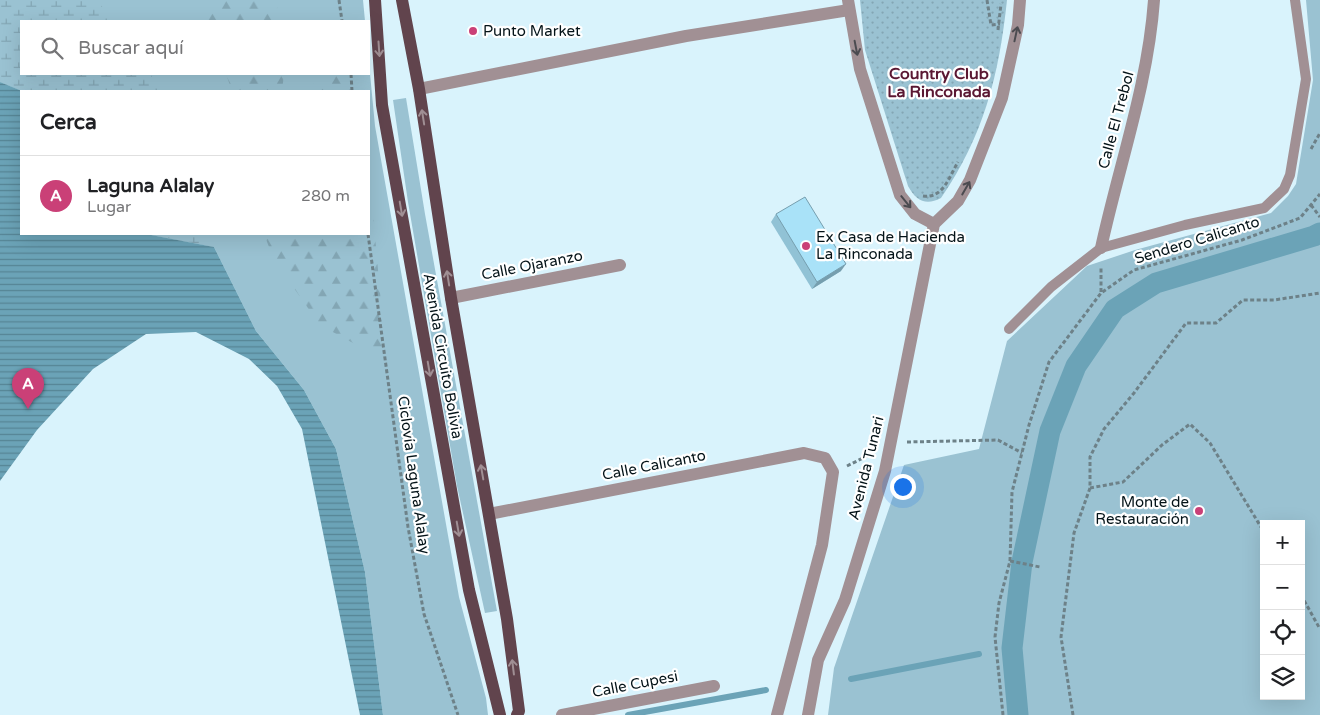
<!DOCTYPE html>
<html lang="es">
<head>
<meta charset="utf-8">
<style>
	:root { --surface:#fff; --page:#f6f6f6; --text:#202124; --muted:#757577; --line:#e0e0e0; --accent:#ca4077 }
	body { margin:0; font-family:"Varela Round",sans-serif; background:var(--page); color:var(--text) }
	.controls { position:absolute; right:15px; bottom:15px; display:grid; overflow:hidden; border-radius:0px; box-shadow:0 5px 20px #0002 }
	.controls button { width:45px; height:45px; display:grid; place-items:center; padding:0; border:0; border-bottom:1px solid var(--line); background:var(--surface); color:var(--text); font:25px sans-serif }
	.you { position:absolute; left:902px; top:486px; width:18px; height:18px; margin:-12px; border:4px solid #fff; border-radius:50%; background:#1a73e8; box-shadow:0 0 0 8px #1a73e833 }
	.badge { display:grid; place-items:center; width:32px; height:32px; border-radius:50%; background:var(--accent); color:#fff; font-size:16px; font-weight:700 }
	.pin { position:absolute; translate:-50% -41px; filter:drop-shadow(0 1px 2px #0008) }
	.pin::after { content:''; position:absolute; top:26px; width:18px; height:15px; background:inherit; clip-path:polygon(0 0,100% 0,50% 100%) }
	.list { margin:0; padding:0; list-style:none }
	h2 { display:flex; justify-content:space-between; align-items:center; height:65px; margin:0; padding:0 20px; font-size:21px }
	h2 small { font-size:16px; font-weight:400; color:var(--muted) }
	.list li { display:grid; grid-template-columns:32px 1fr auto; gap:15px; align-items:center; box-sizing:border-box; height:80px; padding:0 20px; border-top:1px solid var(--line) }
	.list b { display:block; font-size:19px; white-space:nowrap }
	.list p { margin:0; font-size:16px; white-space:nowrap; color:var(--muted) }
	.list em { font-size:16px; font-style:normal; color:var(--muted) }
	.icon { flex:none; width:28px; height:28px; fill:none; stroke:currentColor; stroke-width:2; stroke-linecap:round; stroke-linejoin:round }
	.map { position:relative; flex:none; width:1320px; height:715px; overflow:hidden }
	.search { position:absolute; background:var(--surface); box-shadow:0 5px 20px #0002; left:20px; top:20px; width:350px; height:55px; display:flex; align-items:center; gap:12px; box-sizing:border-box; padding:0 18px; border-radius:0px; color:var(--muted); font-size:19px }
	.panel { position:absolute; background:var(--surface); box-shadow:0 5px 20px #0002; left:20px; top:90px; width:350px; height:145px; border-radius:0px }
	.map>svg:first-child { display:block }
	.green { fill:#9ac2d2; fill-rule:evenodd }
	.forest { fill:url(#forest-firs) }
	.wetland { fill:url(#wetland-marsh) }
	.park { fill:url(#park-dots) }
	.water { fill:url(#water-rules) }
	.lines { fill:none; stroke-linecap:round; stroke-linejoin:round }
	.stream { stroke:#6ba3b7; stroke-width:6 }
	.canal { stroke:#6ba3b7; stroke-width:21 }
	.path { stroke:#6d8188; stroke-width:3; stroke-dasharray:4 2.5; stroke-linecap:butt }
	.service { stroke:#a19094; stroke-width:10 }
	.minor { stroke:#a19094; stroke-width:12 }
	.primary { stroke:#61444d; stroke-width:12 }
	.wall { fill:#91c2d5 }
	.shaded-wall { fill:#769eae }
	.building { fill:#a9e2f8; stroke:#769eae }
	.oneway { stroke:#4b4b50 }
	.oneway2 { stroke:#a08f94 }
	.poi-dot { fill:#ca4077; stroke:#fff; stroke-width:2 }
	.labels { text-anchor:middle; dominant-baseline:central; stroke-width:4.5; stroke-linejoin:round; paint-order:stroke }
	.poi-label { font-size:15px; fill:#041318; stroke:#fff; text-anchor:start }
	.street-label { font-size:15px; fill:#041318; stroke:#fff }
	.neighbourhood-label { font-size:16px; font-weight:bold; fill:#5a1732; stroke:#fff }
</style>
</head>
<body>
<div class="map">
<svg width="1320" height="715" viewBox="0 0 1320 715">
	<defs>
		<pattern id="forest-firs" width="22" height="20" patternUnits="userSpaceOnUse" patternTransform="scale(1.25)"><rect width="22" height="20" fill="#9ac2d2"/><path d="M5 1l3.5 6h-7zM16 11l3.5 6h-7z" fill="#83a6b4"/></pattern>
		<pattern id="wetland-marsh" width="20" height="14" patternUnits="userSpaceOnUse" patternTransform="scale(1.25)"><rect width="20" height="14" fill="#9ac2d2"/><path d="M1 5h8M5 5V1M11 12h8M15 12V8" fill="none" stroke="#83a6b4"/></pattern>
		<pattern id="park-dots" width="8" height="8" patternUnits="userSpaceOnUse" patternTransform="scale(1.25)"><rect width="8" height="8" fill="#9ac2d2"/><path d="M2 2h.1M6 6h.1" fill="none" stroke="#83a6b4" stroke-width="1.8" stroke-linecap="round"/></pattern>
		<pattern id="water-rules" width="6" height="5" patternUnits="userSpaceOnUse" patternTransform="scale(1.25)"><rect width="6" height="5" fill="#6ba3b7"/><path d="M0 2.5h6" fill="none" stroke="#568494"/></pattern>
	</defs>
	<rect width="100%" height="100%" fill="#d9f3fc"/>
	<g class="green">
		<polygon points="0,0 363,0 365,21 21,21 21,74 369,74 369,63 375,126 459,597 486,698 488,715 383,715 365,572 336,449 304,390 256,331 214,247 146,234 369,234 369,91 22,91 0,82"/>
		<path d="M1306,0H1320V715H828L834,668L904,465L979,449L1007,341L1087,266L1135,250L1271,213L1288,196L1296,184L1313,80ZM1264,524H1301V696H1264Z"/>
		<polygon points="406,98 425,214 497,611 485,613 457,486 408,202 393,100"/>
	</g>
	<g class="forest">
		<polygon points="202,0 279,0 274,21 208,21"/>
		<polygon points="226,74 284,74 282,91 232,91"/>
		<polygon points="317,74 333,74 357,85 358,91 311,91"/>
		<polygon points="369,169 385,348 379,361 353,343 320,325 274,260 264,234 369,234"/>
	</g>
	<g class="wetland">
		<polygon points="0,0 97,0 113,21 21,21 21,74 151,74 158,91 22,91 0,82"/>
		<polygon points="146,234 209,234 214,247"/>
	</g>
	<path class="park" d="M860,0H1007C999,75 984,135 941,198C926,206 916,201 908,186L865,50Z"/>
	<polygon class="water" points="0,82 22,91 21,234 146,234 214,247 256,331 304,390 336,449 365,572 383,715 360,715 302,429 277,386 249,359 196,332 146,334 93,369 37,430 0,481"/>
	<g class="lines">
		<g class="stream">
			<polyline points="851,679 979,654"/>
			<polyline points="628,715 766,690"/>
		</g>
		<polyline class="canal" points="1018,715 1012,648 1022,562 1050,431 1076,366 1115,309 1156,283 1314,236 1320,233"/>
		<g class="path">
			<polyline points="339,0 342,21"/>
			<polyline points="987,0 991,25 1000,24"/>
			<polyline points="998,30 1001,4"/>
			<polyline points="351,74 352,91"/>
			<polyline points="1311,149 1320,133"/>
			<path d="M923,196C943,199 949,177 958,162"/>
			<polyline points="1311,205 1320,217"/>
			<polyline points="368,234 408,527 424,614 458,715"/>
			<polyline points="1101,292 1101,266"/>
			<polyline points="907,442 998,440 1022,453"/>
			<polyline points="847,466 871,454"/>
			<polyline points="1090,488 1123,482 1162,445 1190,424 1210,443 1264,532"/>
			<polyline points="1010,561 1040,567"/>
			<polyline points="1301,595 1320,629"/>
			<polyline points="1003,715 995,637 999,603 1010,561 1012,492 1029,425 1049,362 1101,293 1134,270 1242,240 1300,218 1320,194"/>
			<polyline points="1073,715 1061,637 1074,533 1090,488 1090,457 1104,429 1134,393 1186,323 1216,323 1243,300 1274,300 1320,293"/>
		</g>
		<polyline class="service" points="1009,329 1051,287 1101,248 1185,225 1264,208 1284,189 1290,175 1306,79 1295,0"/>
		<g class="minor">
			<polyline points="848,0 860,69 900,195 915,214 934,224"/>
			<polyline points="419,89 686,36 849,10"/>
			<path d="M1101,248C1119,165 1148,85 1154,0"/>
			<polyline points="451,298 620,265"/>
			<polyline points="489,514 804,453 825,458 833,472 822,545 777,715"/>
			<polyline points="562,715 714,686"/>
			<polyline points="808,715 818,660 845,600 885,471 934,224 958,201 970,180 1002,98 1018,25 1020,0"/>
		</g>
		<g class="primary">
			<polyline points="375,0 382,105 469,590 500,715"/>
			<polyline points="402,0 419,89 451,298 507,619 519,711 517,715"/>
		</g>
	</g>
	<polygon class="wall" points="776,214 841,271 812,289 771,222"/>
	<polygon class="shaded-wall" points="846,264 841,271 812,289 817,282"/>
	<polygon class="building" points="805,197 846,264 817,282 776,214"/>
	<defs><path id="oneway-shaft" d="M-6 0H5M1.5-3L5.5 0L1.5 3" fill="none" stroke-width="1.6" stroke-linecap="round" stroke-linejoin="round" transform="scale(1.25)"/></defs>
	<g class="oneway">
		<use href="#oneway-shaft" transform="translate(1016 34) rotate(-78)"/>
		<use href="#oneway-shaft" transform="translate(856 48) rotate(79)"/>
		<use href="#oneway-shaft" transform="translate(966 188) rotate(-60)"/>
		<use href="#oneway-shaft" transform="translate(906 202) rotate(51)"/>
	</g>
	<g class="oneway2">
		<use href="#oneway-shaft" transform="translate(379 49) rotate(86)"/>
		<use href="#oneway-shaft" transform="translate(423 117) rotate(-99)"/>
		<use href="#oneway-shaft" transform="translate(401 209) rotate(80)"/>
		<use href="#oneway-shaft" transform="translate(448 278) rotate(-99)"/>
		<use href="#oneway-shaft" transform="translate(429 369) rotate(80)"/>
		<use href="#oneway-shaft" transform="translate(482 472) rotate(-100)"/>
		<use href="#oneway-shaft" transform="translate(458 529) rotate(80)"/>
		<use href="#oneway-shaft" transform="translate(513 667) rotate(-97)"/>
	</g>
	<g class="poi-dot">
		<circle cx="473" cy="31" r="5"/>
		<circle cx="806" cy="246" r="5"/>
		<circle cx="1199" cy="511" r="5"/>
	</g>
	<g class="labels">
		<g class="poi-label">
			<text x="483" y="31">Punto Market</text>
			<text x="816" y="237">Ex Casa de Hacienda<tspan x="816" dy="17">La Rinconada</tspan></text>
			<text x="1189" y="502" text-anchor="end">Monte de<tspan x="1189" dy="17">Restauración</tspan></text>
		</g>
		<g class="street-label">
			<text transform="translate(1116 120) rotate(-75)">Calle El Trebol</text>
			<text transform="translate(1197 240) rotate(-17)">Sendero Calicanto</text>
			<text transform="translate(532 265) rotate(-11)">Calle Ojaranzo</text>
			<text transform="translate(443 356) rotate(80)">Avenida Circuito Bolivia</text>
			<text transform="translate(654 465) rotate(-11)">Calle Calicanto</text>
			<text transform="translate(866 468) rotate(-76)">Avenida Tunari</text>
			<text transform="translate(414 475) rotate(82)">Ciclovía Laguna Alalay</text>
			<text transform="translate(635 684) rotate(-11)">Calle Cupesi</text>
		</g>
		<g class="neighbourhood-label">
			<text x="939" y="74">Country Club<tspan x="939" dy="18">La Rinconada</tspan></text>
		</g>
	</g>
</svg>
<div class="controls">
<button>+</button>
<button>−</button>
<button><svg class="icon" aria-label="locate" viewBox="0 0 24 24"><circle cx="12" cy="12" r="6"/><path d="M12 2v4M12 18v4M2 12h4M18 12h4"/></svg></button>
<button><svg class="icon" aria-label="layers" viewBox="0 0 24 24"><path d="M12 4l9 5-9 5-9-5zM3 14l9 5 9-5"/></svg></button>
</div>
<div class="you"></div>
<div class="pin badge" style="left:28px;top:409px">A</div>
<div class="search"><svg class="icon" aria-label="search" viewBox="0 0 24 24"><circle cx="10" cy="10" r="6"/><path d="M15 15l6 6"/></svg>Buscar aquí</div>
<section class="panel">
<h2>Cerca<small></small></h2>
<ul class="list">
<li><span class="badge">A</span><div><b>Laguna Alalay</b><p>Lugar</p></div><em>280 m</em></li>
</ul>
</section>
</div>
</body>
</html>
